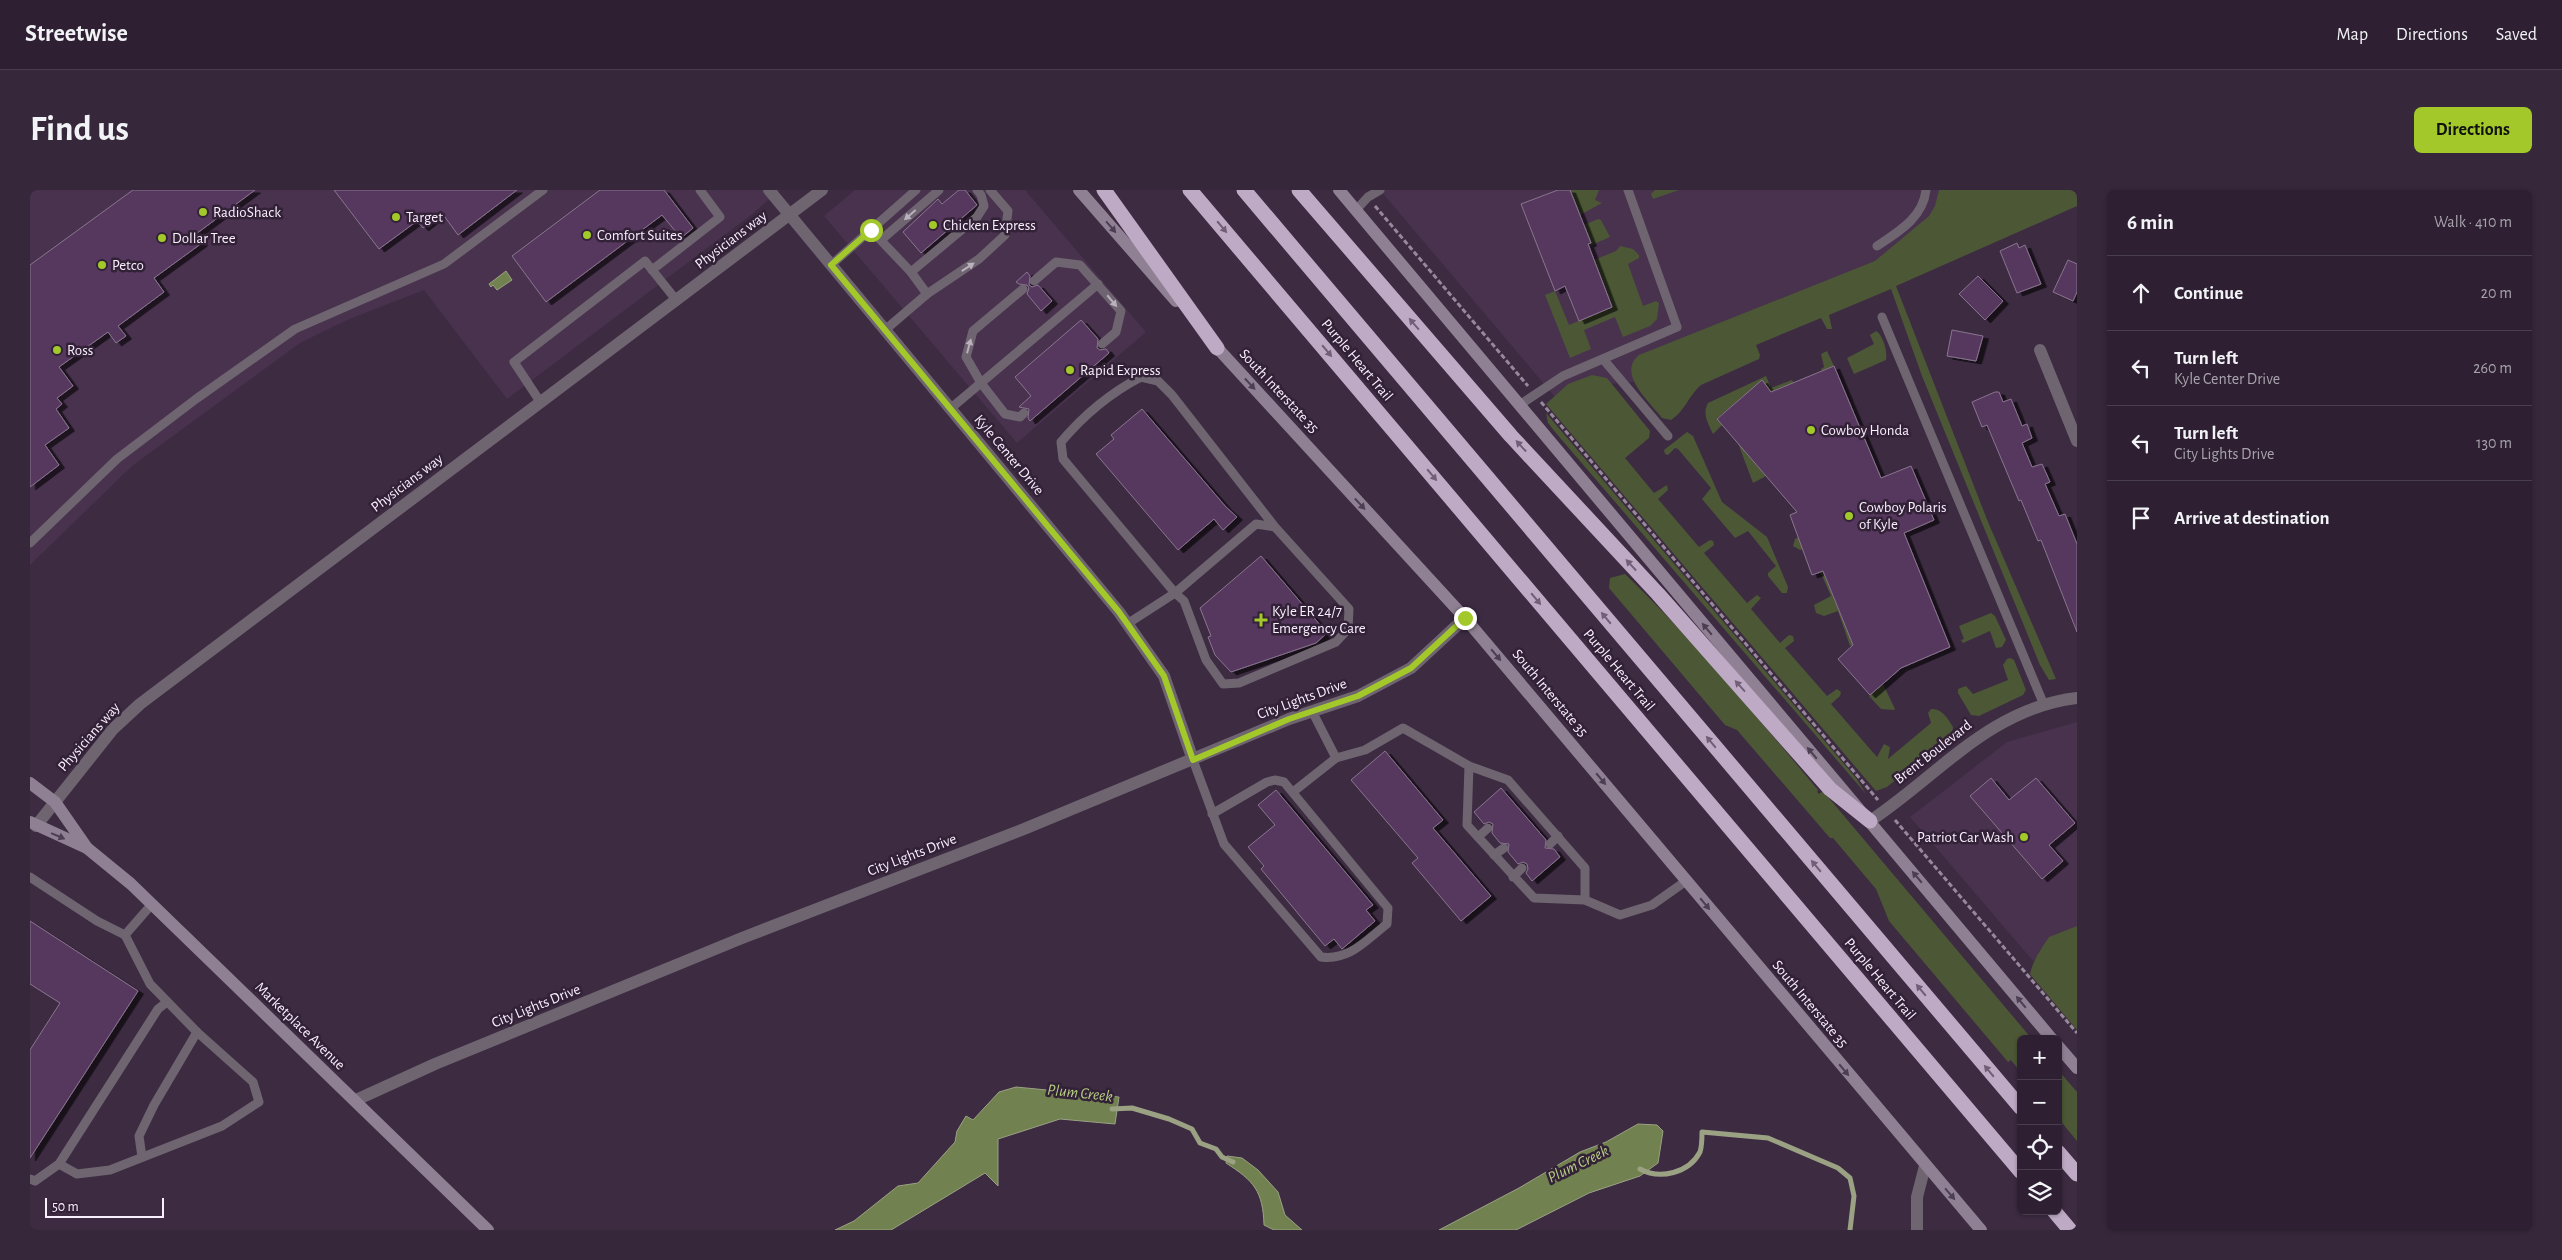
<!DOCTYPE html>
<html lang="en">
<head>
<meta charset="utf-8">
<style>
	:root { --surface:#2e2032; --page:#36283a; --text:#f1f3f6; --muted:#a7a3ac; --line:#493e4d; --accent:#a2c929 }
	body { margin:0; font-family:"Alegreya Sans",sans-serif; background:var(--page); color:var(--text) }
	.controls { position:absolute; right:15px; bottom:15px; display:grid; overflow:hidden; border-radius:8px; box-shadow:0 1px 4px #0004 }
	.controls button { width:45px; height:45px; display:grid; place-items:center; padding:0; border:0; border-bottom:1px solid var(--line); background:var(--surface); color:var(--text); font:25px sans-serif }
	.scale { position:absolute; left:15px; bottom:12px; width:119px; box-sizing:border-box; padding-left:5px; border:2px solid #faeffd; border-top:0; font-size:14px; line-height:18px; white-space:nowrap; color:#faeffd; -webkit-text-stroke:4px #322137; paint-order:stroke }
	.stop { position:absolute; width:15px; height:15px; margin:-11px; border:4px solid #a2c929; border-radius:50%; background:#fff }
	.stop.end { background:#a2c929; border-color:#fff; box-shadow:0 1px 5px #0008 }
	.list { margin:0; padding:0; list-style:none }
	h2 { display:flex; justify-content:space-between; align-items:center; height:65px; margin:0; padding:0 20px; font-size:21px }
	h2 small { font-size:16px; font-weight:400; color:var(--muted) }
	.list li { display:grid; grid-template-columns:32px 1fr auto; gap:15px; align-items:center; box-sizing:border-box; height:75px; padding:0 20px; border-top:1px solid var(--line) }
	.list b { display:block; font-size:19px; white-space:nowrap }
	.list p { margin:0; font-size:16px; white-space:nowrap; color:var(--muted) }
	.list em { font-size:16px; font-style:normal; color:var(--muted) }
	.icon { flex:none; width:28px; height:28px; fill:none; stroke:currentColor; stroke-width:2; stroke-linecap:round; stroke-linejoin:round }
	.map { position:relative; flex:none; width:2047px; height:1040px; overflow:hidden; border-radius:8px }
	header { display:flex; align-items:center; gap:30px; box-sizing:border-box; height:70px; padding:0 25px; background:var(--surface); border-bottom:1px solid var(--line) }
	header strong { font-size:24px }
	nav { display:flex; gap:28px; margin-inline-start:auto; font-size:18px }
	.intro { display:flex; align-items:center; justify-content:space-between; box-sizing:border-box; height:120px; padding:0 30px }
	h1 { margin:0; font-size:35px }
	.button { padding:12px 22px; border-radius:8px; background:var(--accent); color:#111; font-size:18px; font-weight:700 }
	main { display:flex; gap:30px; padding:0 30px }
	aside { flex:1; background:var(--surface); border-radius:8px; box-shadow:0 1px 4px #0004 }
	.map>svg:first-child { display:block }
	.built { fill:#48324e }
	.green { fill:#4c5736 }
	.water { fill:#71814f; stroke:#9aa283 }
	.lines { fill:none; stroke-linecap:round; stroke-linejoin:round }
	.stream { stroke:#9aa283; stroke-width:5 }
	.building { fill:#56385e; stroke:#89758f; filter:url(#shadow) }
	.path { stroke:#97899b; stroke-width:3; stroke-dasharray:5 2.5; stroke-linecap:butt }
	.lane { stroke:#6e6570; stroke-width:9 }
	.street { stroke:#6e6570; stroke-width:12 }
	.secondary { stroke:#8f8193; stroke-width:12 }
	.highway { stroke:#bfaac5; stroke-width:15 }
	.oneway { fill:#bbb1be }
	.oneway2 { fill:#4e3e53 }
	.oneway3 { fill:#715f77 }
	.route { stroke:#a2c929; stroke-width:6 }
	.poi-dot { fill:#a2c929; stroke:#322137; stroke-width:2 }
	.labels { text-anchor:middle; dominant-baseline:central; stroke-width:5; stroke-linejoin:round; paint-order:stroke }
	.poi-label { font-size:15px; fill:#faeffd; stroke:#322137; text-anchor:start }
	.street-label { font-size:15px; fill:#faeffd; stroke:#322137 }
	.water-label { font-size:16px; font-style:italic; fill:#b6cf83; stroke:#322137 }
</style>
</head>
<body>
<header>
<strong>Streetwise</strong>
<nav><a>Map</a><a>Directions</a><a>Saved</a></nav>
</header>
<div class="intro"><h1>Find us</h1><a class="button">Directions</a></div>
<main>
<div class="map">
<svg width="2047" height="1040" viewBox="0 0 2047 1040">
	<defs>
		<filter id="shadow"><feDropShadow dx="5.5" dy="3" stdDeviation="0" flood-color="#0009"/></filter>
	</defs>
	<rect width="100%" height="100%" fill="#3d2b42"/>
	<g class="built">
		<polygon points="0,0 750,0 721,25 477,209 394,100 317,130 270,153 102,276 0,375"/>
		<polygon points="825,0 995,0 1116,142 987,253 794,26"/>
		<polygon points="1350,0 2047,0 2047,16 1613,191 1580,194 1531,214"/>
		<polygon points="2047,532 2047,738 2023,749 2003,771 1880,627 1977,552"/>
	</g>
	<g class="green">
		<polygon points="1540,0 1569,0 1565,10 1572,13 1550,25"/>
		<polygon points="1625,0 1649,0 1623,9 1621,4"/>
		<path d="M1909,0H2047V16L1866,96L1958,332L2026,489L2019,490L2010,475L1892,186L1861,99L1799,125L1802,139H1797L1791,128L1726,155L1730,165L1729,169L1671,195C1659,205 1655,221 1641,230L1632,228C1620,212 1586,184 1609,165L1845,71L1899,26L1905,16Z"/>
		<polygon points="1568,29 1571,30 1580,47 1559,56 1561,53 1554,35"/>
		<polygon points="1590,56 1603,59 1609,65 1609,68 1598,74 1613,116 1626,111 1629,113 1627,129 1620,136 1593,147 1585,127 1554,140 1561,159 1540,168 1515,105 1525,101 1539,135 1582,117 1564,70 1586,61"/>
		<path d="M1846,141C1853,145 1858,162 1856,170L1824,184L1817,168L1844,154L1840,145Z"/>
		<polygon points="1797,161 1804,176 1792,181 1791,179 1794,177 1791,164"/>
		<path d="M1562,185L1577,188L1620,241L1619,248L1595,268L1624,303L1637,295L1638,300L1628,309L1669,357L1680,350L1683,351L1684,355L1674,363L1717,413L1727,405L1731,408L1721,419L1750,453L1759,445L1763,446L1764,451L1755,458L1797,506L1807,499L1811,502L1810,506L1801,514L1847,567L1854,554L1860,557L1858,569L1901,533L1898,523L1901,519C1912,518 1918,529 1923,537L1922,544L1857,597L1846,601L1516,214L1538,194Z"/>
		<path d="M1736,186L1741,198L1762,190L1764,193L1741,202L1732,191L1687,228L1692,235L1683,244C1678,233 1672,224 1678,213Z"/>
		<polygon points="1516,223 1826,588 1836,604 1525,242 1518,233"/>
		<polygon points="1657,242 1663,246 1692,312 1737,347 1758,397 1757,403 1752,403 1738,386 1738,383 1746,376 1718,341 1705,348 1672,309 1681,298 1648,259 1645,258 1638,265 1635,264 1634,260"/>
		<polygon points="1708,253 1736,286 1723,293"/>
		<polygon points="1777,343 1823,455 1820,456 1808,421 1794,426 1786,423 1784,415 1801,406 1779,356 1770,360 1763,356 1765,349"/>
		<path d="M1595,384C1664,450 1727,527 1788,600L1787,602L1789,604L1793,601L2002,849H1991V883L1981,870L1978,872L1859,731L1846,699L1803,648H1800L1707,540L1695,535L1579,398L1580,388Z"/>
		<polygon points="1961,423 1965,426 1976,450 1972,457 1966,458 1960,441 1933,453 1931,450 1934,449 1929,436"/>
		<polygon points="1980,468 1984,470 1996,500 1993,505 1949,526 1941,525 1928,503 1928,499 1936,496 1943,504 1978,490 1973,475 1977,469"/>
		<polygon points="1853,494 1865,519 1864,520 1851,519 1839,506"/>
		<path d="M2047,736V840L2000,784C2003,770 2011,759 2019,747Z"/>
		<polygon points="2028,880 2047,902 2047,951 2028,928"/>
	</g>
	<g class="water">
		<polygon points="476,81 482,90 467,100 463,95 461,97 459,94"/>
		<polygon points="986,897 1089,907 1085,934 1030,929 968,949 968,996 955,983 861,1040 805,1040 824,1031 868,996 888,993 925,952 927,941 936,926 943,930 969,902"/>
		<polygon points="1608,934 1627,935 1633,941 1628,973 1610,986 1559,1003 1486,1040 1409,1040 1489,998 1550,962 1576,952"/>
		<path d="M1197,966L1212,968L1228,980L1248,1002L1255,1025L1272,1040H1244L1234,1035C1233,1001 1224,991 1196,973Z"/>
	</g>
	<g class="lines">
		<g class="stream">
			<polyline points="1082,919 1102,918 1139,929 1162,939 1170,953 1186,959 1192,967 1203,972"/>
			<path d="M1610,979C1630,990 1659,983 1670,962C1672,956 1672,949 1672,942L1738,948L1808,978L1820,988L1824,1006L1820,1040"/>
		</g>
	</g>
	<g class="building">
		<polygon points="103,0 225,0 166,44 172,53 124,88 134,102 88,136 96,146 86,153 78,142 29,177 43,196 27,208 32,214 26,219 39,238 15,255 29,275 0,297 0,75"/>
		<polygon points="304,0 487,0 428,45 412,23 393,38 387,31 349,59"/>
		<polygon points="570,0 634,0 663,38 651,48 632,25 516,112 482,66"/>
		<polygon points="929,0 935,0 947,15 891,63 873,42 908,9 912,14"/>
		<polygon points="1528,0 1540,0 1561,53 1558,54 1582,117 1549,131 1535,96 1525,101 1491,14"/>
		<polygon points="1987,53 1989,58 1995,55 2011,94 1987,103 1970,61"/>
		<polygon points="2038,70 2047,74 2047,102 2043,111 2023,102"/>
		<polygon points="997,82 1000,86 999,95 1002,97 1008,95 1022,111 1011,121 997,104 999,98 997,95 989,94 986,92"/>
		<polygon points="1948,86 1973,111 1955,130 1929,104"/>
		<polygon points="1051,130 1068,149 1067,158 1070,160 1076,159 1079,163 1000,231 998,228 999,219 989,217 1001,206 985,187"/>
		<polygon points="1922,140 1953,146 1946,171 1917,166"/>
		<polygon points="1804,176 1851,288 1881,276 1904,330 1874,343 1920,457 1871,478 1840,505 1808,469 1823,455 1793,381 1782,385 1760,325 1767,322 1687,229 1732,190 1741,202"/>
		<polygon points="1965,202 1969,202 1973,212 1981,209 1992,236 1997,234 2002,248 1992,253 2002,277 2012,274 2020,292 2015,294 2029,326 2035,324 2047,354 2047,442 2011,350 2008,351 1991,310 1989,311 1957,235 1952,237 1942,212"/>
		<polygon points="1112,219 1196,317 1207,327 1193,340 1184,329 1148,360 1066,264 1084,249 1081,245"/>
		<polygon points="1231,366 1297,443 1286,453 1201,482 1185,465 1178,447 1181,446 1170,418"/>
		<polygon points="1355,561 1413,630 1403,638 1461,706 1431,731 1382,673 1388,668 1321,590"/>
		<polygon points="1961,588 1979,610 2006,588 2045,633 2019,655 2033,671 2012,689 1940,606"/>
		<polygon points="1471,598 1516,650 1515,658 1524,659 1530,667 1502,691 1496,683 1498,679 1497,674 1493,672 1488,674 1478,662 1479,654 1470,653 1462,643 1463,634 1459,632 1454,634 1444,622"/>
		<polygon points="1246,600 1343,715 1336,720 1345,731 1312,759 1304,749 1295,756 1231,679 1234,676 1218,657 1245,635 1228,615"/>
		<polygon points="0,731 108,801 0,968 0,860 30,813 0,794"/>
	</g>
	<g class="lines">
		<g class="path">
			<polyline points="1345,16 1498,196"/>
			<polyline points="1511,212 1848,610"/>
			<polyline points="1865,630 2047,843"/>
		</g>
		<g class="lane">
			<polyline points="1326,20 1338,7 1350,0"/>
			<polyline points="841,40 881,82 897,104"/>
			<polyline points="851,50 909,0"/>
			<path d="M1847,56C1868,42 1893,28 1896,0"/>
			<polyline points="801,75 886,0"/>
			<polyline points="622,80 690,27 670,0"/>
			<polyline points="881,82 947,27 954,16 951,5 947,0"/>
			<polyline points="1004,91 1026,72 1050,75 1091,121 1086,142 1072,154"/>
			<polyline points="993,99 943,141 936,167 951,193 975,224 990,227 994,223"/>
			<polyline points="1852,127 2014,515"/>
			<polyline points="855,140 897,104 949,69 975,45 978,21 960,0"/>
			<polyline points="1573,169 1638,246"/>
			<polyline points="511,213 484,172 615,71 647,111"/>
			<polyline points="1491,214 1533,186 1647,137 1598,0"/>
			<polyline points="920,219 1068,94"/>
			<polyline points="0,353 87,269 166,209 265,139 414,74 513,0"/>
			<path d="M1097,434L1145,403L1154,411L1176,470L1193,494L1209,493L1306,452L1318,439L1319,419L1245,337L1226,334L1145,403L1033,269L1031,252C1053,226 1080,203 1111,187L1128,191L1142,205L1245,337"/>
			<polyline points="1282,521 1306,568 1335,560 1373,538 1439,576 1478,590 1555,678 1555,710"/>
			<path d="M1163,570L1194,654L1291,767C1319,771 1335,751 1357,734L1358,718L1254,592L1245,590L1237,592L1182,624"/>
			<polyline points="1439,576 1437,635 1504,708 1555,710 1590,725 1622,715 1656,691"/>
			<polyline points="1263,602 1306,568"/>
			<polyline points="1448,647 1458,638"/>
			<polyline points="1520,654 1528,646"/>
			<polyline points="1464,665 1474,658"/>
			<polyline points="0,687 67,731 95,745 122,714"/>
			<polyline points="1483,687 1492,678"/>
			<polyline points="112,967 109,946 124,915 167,842"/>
			<polyline points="29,974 47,984 80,980 192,936 229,912 223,892 167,842 120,794 95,745"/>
			<polyline points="0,989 5,991 29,974 128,819 137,812"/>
		</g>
		<g class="street">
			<polyline points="739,0 1089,422 1134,486 1163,570"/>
			<polyline points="2010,160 2047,251"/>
			<path d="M1840,631C1908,586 1960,518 2047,508"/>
			<polyline points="6,636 83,539 110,514 792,0"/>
			<polyline points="326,910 405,874 712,748 994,639 1259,529 1328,506 1381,478 1435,428"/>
			<polyline points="1887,1040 1887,1007 1895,976"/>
		</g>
		<g class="secondary">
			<polyline points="1049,0 1146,111"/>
			<polyline points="1309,0 2022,849"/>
			<polyline points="1181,151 1435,428 1951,1040"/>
			<polyline points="0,593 25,612 57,658 101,694 458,1040"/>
			<polyline points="0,632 57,658"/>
			<polyline points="2028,856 2047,878"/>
		</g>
		<g class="highway">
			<polyline points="1074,0 1187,158"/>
			<polyline points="1160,0 1991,982"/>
			<polyline points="1214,0 1991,918"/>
			<polyline points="1269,0 1481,246 1628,404 1800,599 1840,631"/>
			<polyline points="2028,962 2047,984"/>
			<polyline points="2024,1021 2040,1040"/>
		</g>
	</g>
	<defs><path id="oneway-solid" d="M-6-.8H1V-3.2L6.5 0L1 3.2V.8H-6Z" transform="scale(1.25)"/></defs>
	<g class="oneway">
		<use href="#oneway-solid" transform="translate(880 25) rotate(139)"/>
		<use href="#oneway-solid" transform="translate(938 77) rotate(-33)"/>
		<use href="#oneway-solid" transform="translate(1082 111) rotate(50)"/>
		<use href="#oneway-solid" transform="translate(939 156) rotate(-75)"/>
	</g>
	<g class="oneway2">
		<use href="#oneway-solid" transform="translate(1081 37) rotate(49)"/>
		<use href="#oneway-solid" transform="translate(1220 194) rotate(47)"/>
		<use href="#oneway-solid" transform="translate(1330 314) rotate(47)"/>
		<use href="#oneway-solid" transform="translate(1677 439) rotate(-130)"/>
		<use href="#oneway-solid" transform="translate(1466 465) rotate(50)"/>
		<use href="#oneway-solid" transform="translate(1782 563) rotate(-130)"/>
		<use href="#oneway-solid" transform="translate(1571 589) rotate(50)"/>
		<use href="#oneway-solid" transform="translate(28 646) rotate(23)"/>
		<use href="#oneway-solid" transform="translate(1887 687) rotate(-130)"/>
		<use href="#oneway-solid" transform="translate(1675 714) rotate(50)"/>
		<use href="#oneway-solid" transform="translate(1991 812) rotate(-130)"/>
		<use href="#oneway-solid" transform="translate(1814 880) rotate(50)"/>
		<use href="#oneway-solid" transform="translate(1920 1004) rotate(49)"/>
	</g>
	<g class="oneway3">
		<use href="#oneway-solid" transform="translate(1192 37) rotate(50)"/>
		<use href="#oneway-solid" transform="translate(1384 134) rotate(-131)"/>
		<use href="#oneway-solid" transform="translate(1297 161) rotate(50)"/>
		<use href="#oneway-solid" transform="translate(1491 256) rotate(-133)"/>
		<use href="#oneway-solid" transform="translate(1402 285) rotate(50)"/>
		<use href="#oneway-solid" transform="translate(1601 375) rotate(-133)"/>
		<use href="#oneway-solid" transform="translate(1506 409) rotate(50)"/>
		<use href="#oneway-solid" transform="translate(1576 428) rotate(-130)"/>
		<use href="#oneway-solid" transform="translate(1710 496) rotate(-132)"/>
		<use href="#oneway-solid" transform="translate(1681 552) rotate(-130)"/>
		<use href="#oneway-solid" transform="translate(1786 676) rotate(-130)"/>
		<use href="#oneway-solid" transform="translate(1891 800) rotate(-130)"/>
		<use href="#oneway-solid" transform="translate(1959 881) rotate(-130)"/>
	</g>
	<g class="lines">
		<polyline class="route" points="841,40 801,75 1089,422 1134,486 1163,570 1259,529 1328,506 1381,478 1435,428"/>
	</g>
	<g class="poi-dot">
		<circle cx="173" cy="22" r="5"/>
		<circle cx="366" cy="27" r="5"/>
		<circle cx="903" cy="35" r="5"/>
		<circle cx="557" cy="45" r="5"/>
		<circle cx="132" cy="48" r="5"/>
		<circle cx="72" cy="75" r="5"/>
		<circle cx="27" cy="160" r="5"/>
		<circle cx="1040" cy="180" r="5"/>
		<circle cx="1781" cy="240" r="5"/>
		<circle cx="1819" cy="326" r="5"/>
		<path d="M1228.5 422.5h5v5h5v5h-5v5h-5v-5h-5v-5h5z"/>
		<circle cx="1994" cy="647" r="5"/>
	</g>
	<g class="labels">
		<g class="poi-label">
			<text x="183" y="22">RadioShack</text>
			<text x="376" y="27">Target</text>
			<text x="913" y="35">Chicken Express</text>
			<text x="567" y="45">Comfort Suites</text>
			<text x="142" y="48">Dollar Tree</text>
			<text x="82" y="75">Petco</text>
			<text x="37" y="160">Ross</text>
			<text x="1050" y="180">Rapid Express</text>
			<text x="1791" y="240">Cowboy Honda</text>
			<text x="1829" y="317">Cowboy Polaris<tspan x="1829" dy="17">of Kyle</tspan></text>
			<text x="1242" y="421">Kyle ER 24/7<tspan x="1242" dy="17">Emergency Care</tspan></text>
			<text x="1984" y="647" text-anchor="end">Patriot Car Wash</text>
		</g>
		<g class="street-label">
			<text transform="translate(701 50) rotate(-37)">Physicians way</text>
			<text transform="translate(1327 170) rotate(50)">Purple Heart Trail</text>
			<text transform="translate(1249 201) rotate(47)">South Interstate 35</text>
			<text transform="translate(979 265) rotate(50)">Kyle Center Drive</text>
			<text transform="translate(377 293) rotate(-37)">Physicians way</text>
			<text transform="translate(1589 480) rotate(50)">Purple Heart Trail</text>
			<text transform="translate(1520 503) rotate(50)">South Interstate 35</text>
			<text transform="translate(1272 509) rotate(-20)">City Lights Drive</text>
			<text transform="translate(59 547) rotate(-49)">Physicians way</text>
			<text transform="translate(1903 562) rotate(-38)">Brent Boulevard</text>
			<text transform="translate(882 665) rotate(-21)">City Lights Drive</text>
			<text transform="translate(1850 789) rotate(50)">Purple Heart Trail</text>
			<text transform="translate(1780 814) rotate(50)">South Interstate 35</text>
			<text transform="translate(506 816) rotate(-22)">City Lights Drive</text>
			<text transform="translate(270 836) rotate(44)">Marketplace Avenue</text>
		</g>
		<g class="water-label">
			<text transform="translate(1050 903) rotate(6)">Plum Creek</text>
			<text transform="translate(1548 974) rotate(-26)">Plum Creek</text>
		</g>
	</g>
</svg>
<div class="controls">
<button>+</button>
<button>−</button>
<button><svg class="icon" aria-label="locate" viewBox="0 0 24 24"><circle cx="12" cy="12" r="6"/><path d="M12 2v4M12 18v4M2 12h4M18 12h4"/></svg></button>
<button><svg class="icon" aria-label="layers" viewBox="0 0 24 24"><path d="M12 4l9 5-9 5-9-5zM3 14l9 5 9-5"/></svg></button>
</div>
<div class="scale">50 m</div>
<div class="stop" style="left:841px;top:40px"></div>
<div class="stop end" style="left:1435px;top:428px"></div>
</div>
<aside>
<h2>6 min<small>Walk · 410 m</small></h2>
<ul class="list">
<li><svg class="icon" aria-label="ahead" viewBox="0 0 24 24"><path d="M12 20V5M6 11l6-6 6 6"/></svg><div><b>Continue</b></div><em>20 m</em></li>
<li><svg class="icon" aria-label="left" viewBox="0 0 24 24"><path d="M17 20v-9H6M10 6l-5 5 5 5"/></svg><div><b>Turn left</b><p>Kyle Center Drive</p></div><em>260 m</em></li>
<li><svg class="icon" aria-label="left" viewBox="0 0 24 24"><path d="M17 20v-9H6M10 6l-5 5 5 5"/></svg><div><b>Turn left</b><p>City Lights Drive</p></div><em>130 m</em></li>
<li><svg class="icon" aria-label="arrive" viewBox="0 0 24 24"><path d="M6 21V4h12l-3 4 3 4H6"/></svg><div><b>Arrive at destination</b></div></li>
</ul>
</aside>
</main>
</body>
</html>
